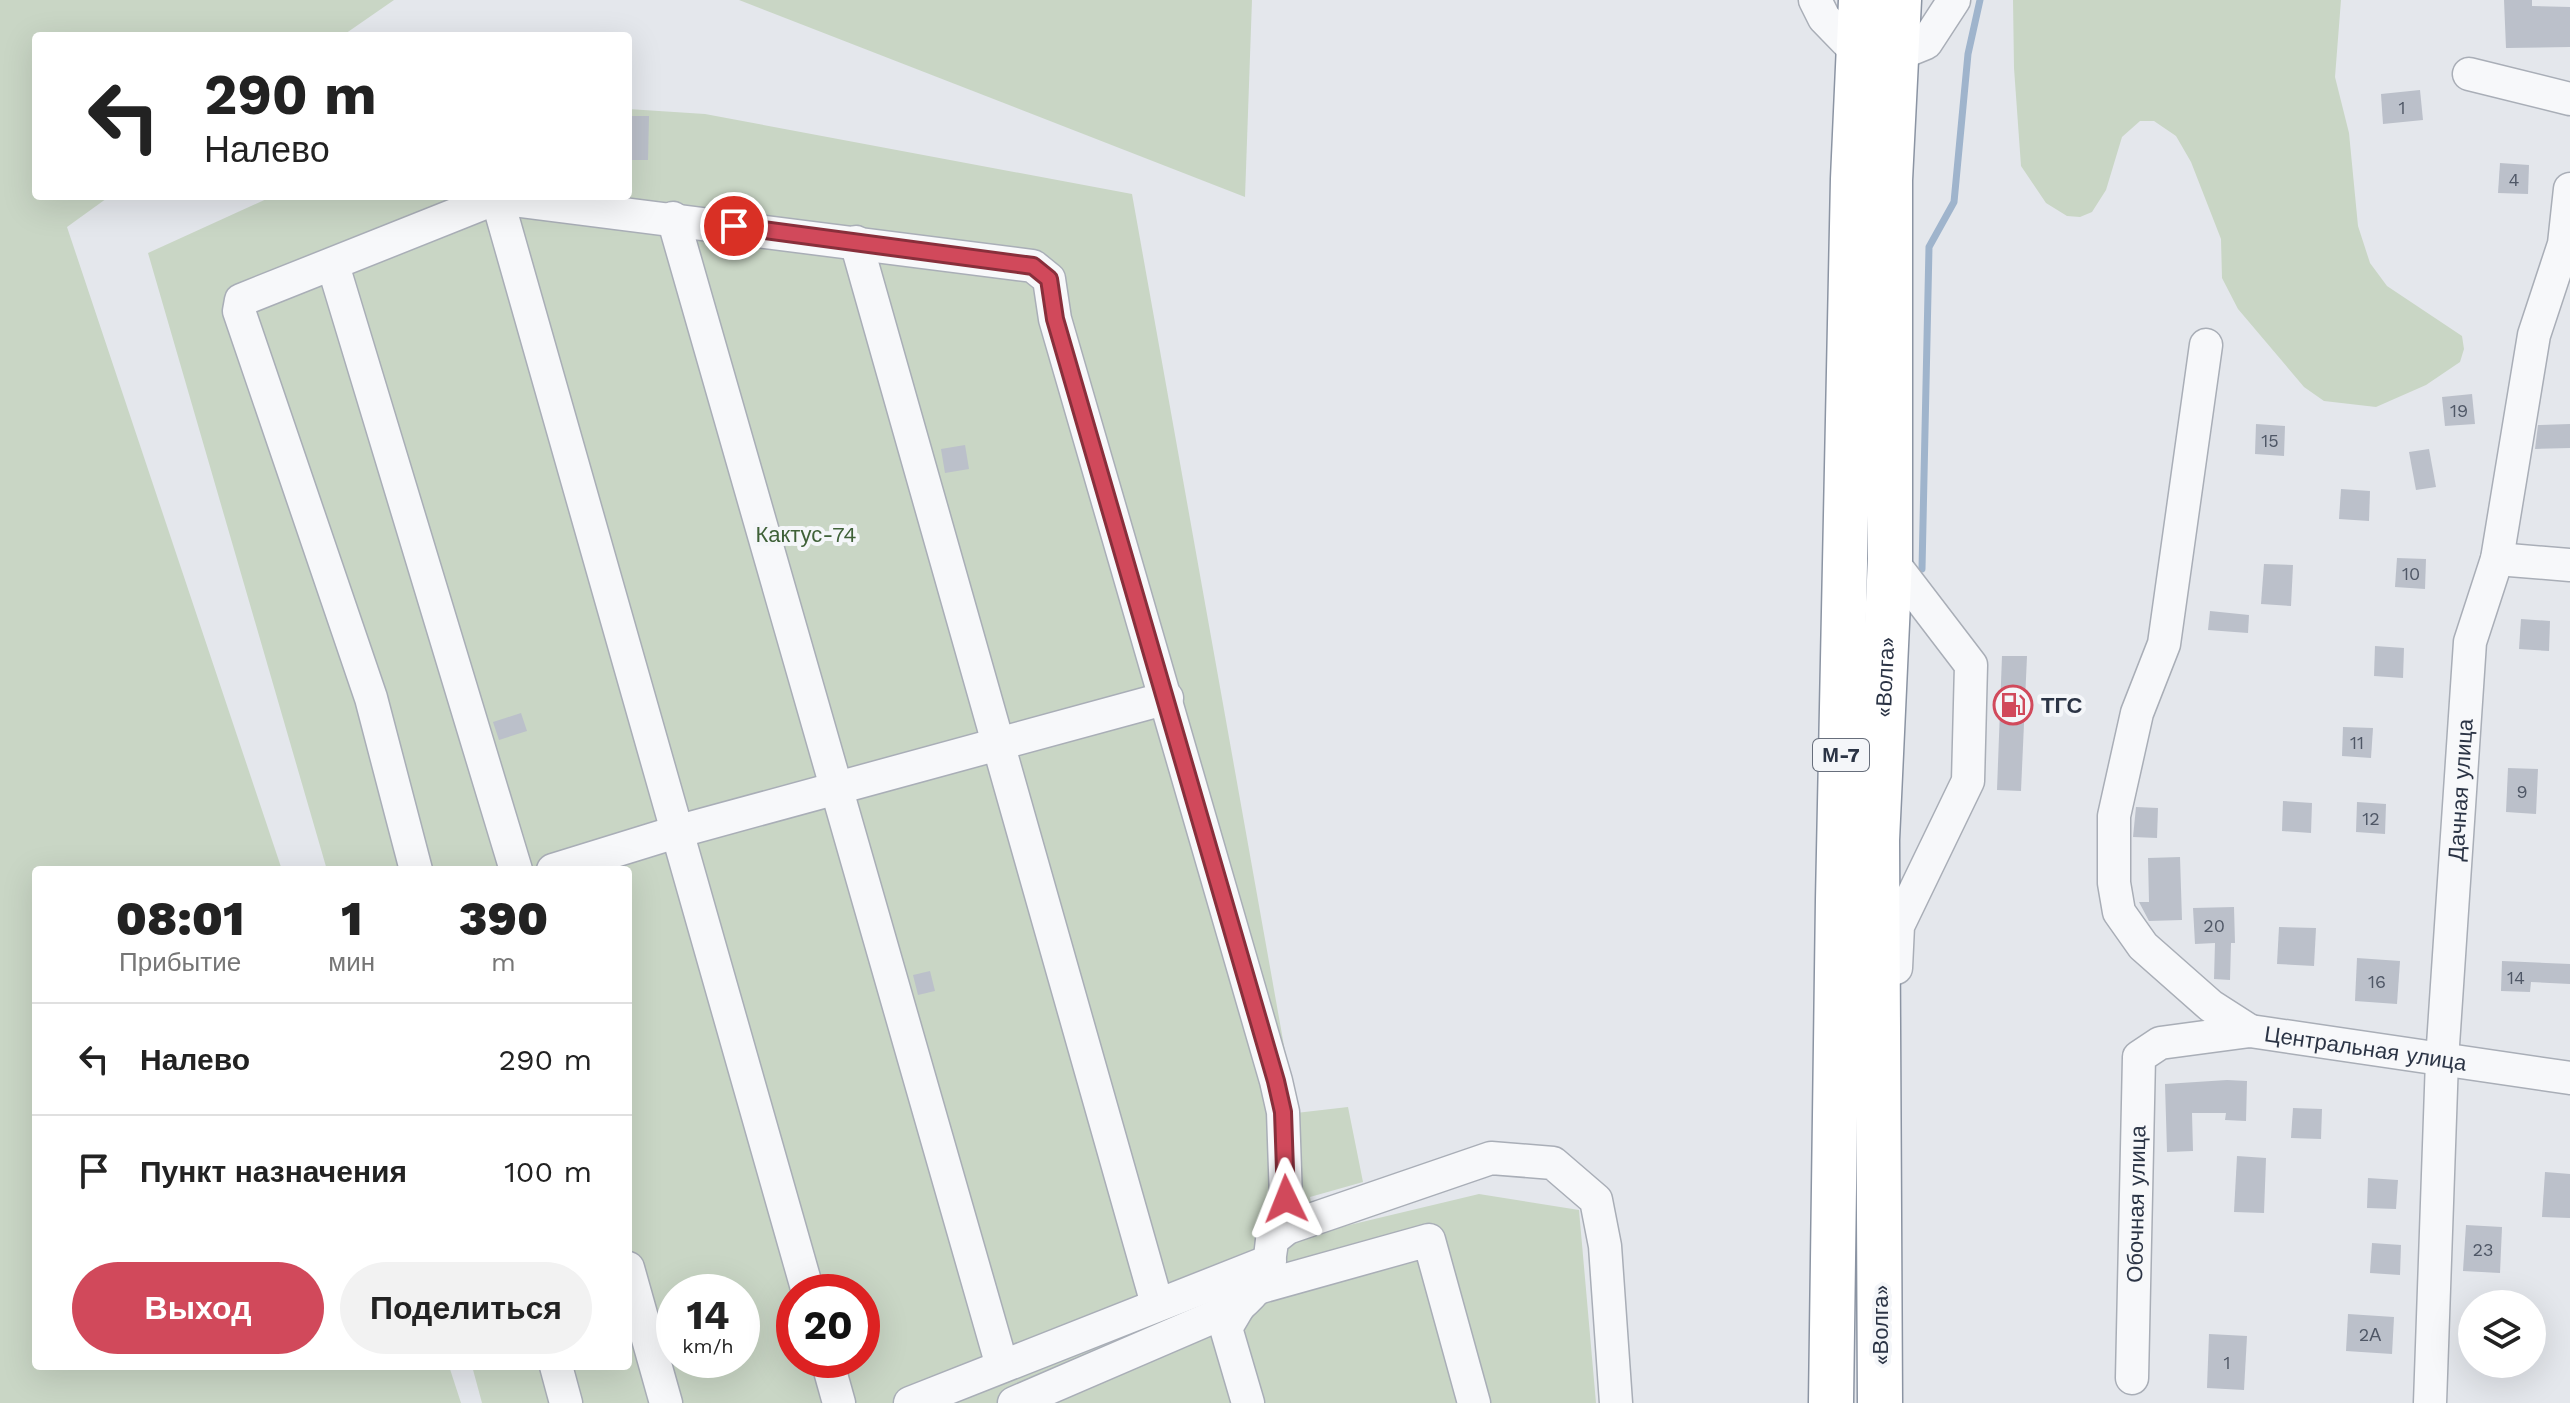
<!DOCTYPE html>
<html lang="ru">
<head>
<meta charset="utf-8">
<style>
  :root { --surface:#fff; --page:#f2f2f2; --text:#222; --muted:#767676; --line:#e0e0e0; --accent:#d1495b }
  body { margin:0; font-family:"Work Sans",sans-serif; background:var(--page); color:var(--text); height:100vh; display:flex; flex-direction:column; font-size:30px; white-space:nowrap }
  * { box-sizing:border-box; margin:0 }
  p { font-size:26px; color:var(--muted) }
  .icon { flex:none; width:44px; height:44px; fill:none; stroke:currentColor; stroke-width:2; stroke-linecap:round; stroke-linejoin:round }
  .map { position:relative; flex:1; overflow:hidden }
  .sheet { position:absolute; left:32px; top:866px; width:600px; height:504px; display:flex; flex-direction:column; background:var(--surface); border-radius:8px; box-shadow:0 8px 32px #0002 }
  .sheet>* { flex:none }
  .hud { position:absolute; left:32px; top:32px; width:600px; height:168px; border-radius:8px; box-shadow:0 8px 32px #0002; background:#fff; color:var(--text); overflow:hidden }
  .fabs { position:absolute; left:2458px; top:1290px; display:grid; gap:16px }
  .fabs a { display:grid; place-items:center; width:88px; height:88px; border-radius:50%; background:var(--surface); box-shadow:0 8px 32px #0002; font-size:40px }
  .speed { position:absolute; left:656px; top:1274px; display:flex; gap:16px; font-size:40px; font-weight:700; text-align:center }
  .speed>* { display:grid; place-content:center; width:104px; height:104px; border-radius:50%; background:var(--surface); box-shadow:0 8px 32px #0002; line-height:1 }
  .speed small { font-size:20px; font-weight:400 }
  .speed .limit { border:12px solid #d22; background:#fff; color:#111 }
  .pin { position:absolute; display:grid; place-items:center; width:68px; height:68px; color:#fff; margin:-34px; border:4px solid #fff; border-radius:50%; box-shadow:0 2px 8px #0007 }
  .me { position:absolute; width:88px; margin:-44px; rotate:358deg; stroke-linejoin:round; filter:drop-shadow(0 0 6px #0008) }
  .turn { display:flex; align-items:center; gap:28px; height:168px; padding:0 40px; font-size:36px }
  .turn .icon { width:104px; height:104px; stroke-width:2.5 }
  .turn b { display:block; font-size:56px; line-height:68px }
  .eta { display:flex; justify-content:space-evenly; align-items:center; height:136px; text-align:center }
  .eta b { font-size:48px; font-weight:800; line-height:56px }
  .primary-button { display:flex; gap:16px; margin-top:auto; padding:16px 40px }
  .primary-button a { flex:1; height:92px; border-radius:48px; background:var(--accent); color:#fff; font-size:32px; font-weight:800; line-height:92px; text-align:center }
  .primary-button a+a { background:var(--page); color:var(--text) }
  ul { padding:0; list-style:none }
  li { display:flex; align-items:center; gap:24px; height:112px; padding:0 40px; border-top:2px solid var(--line) }
  li div { flex:1 }
  li b { display:block; font-size:30px }
  li em { font-style:normal }
  .map>svg:first-child { display:block }
  .green { fill:#c9d6c5; fill-rule:evenodd }
  .lines { fill:none; stroke-linecap:round; stroke-linejoin:round }
  .stream { stroke:#9fb4cc; stroke-width:7 }
  .building { fill:#bbc0ca }
  .minor-casing { stroke:#a9aeb7; stroke-width:35 }
  .highway-casing { stroke:#8b94a3; stroke-width:47 }
  .minor { stroke:#f7f8fa; stroke-width:32 }
  .highway { stroke:#fff; stroke-width:44 }
  .route-casing { stroke:#882f3b; stroke-width:20 }
  .route { stroke:#d1495b; stroke-width:14 }
  .labels { text-anchor:middle; dominant-baseline:central; stroke-width:8; stroke-linejoin:round; paint-order:stroke }
  .number-label { font-size:18px; fill:#4f5766 }
  .shield { fill:#f4f6f9; stroke:#676e7b; stroke-width:2 }
  .shield-label { font-size:20px; font-weight:bold; fill:#2b3445 }
  .park-label { font-size:22px; fill:#3f6138; stroke:#f4f6f9 }
  .street-label { font-size:22px; fill:#2b3445; stroke:#f4f6f9 }
  .poi-label { font-size:22px; font-weight:bold; fill:#2b3445; stroke:#f4f6f9; text-anchor:start }
</style>
</head>
<body>
<div class="map">
<svg width="2570" height="1403" viewBox="0 0 2570 1403">
  <rect width="100%" height="100%" fill="#e4e7ec"/>
  <!-- green -->
  <g class="green">
    <polygon points="0,0 394,0 342,36 36,36 36,196 110,196 67,227 282,870 36,870 36,1366 449,1366 461,1403 0,1403"/>
    <polygon points="739,0 1252,0 1245,197"/>
    <polygon points="2013,0 2341,0 2335,77 2349,133 2358,226 2370,263 2387,286 2462,336 2464,349 2460,362 2426,385 2376,407 2324,401 2304,387 2238,309 2222,278 2221,239 2191,162 2176,136 2154,121 2140,121 2122,137 2106,190 2092,212 2080,217 2067,216 2046,203 2021,166 2014,68"/>
    <path d="M628,109L705,114L1132,194L1296,1113L1348,1107L1363,1182L1310,1197L1316,1233L1479,1194L1579,1210L1596,1403H482L472,1366H628V870H327L148,253L273,196H628ZM674,1292H742V1360H674ZM794,1292H862V1360H794Z"/>
  </g>
  <g class="lines">
    <!-- stream -->
    <polyline class="stream" points="1922,569 1929,247 1954,202 1968,54 1980,0"/>
  </g>
  <!-- building -->
  <g class="building">
    <polygon points="2504,0 2532,0 2532,6 2570,7 2570,47 2506,48"/>
    <polygon points="2420,90 2423,120 2383,124 2381,94"/>
    <polygon points="628,116 649,116 648,160 628,160"/>
    <polygon points="2500,163 2529,165 2528,194 2498,193"/>
    <polygon points="2472,394 2475,424 2445,426 2442,397"/>
    <polygon points="2256,424 2285,426 2284,456 2255,454"/>
    <polygon points="2570,424 2570,448 2535,449 2538,425"/>
    <polygon points="965,445 969,469 945,473 941,449"/>
    <polygon points="2429,449 2436,487 2416,490 2409,452"/>
    <polygon points="2341,489 2370,491 2369,521 2339,519"/>
    <polygon points="2397,558 2426,559 2425,589 2395,587"/>
    <polygon points="2264,564 2293,565 2291,606 2261,604"/>
    <polygon points="2210,611 2249,615 2248,633 2208,630"/>
    <polygon points="2521,619 2550,621 2549,651 2519,649"/>
    <polygon points="2375,646 2404,648 2403,678 2374,676"/>
    <polygon points="2002,656 2027,656 2021,791 1997,790"/>
    <polygon points="521,713 527,731 499,740 493,722"/>
    <polygon points="2343,727 2373,728 2371,758 2342,756"/>
    <polygon points="2508,768 2538,769 2536,814 2506,812"/>
    <polygon points="2283,801 2312,803 2311,833 2282,831"/>
    <polygon points="2357,802 2386,804 2385,834 2356,832"/>
    <polygon points="2136,807 2158,808 2157,838 2133,837"/>
    <polygon points="2180,857 2182,920 2149,921 2139,902 2149,902 2148,858"/>
    <polygon points="2234,907 2235,943 2231,943 2230,980 2214,979 2215,943 2195,944 2193,908"/>
    <polygon points="2279,927 2316,928 2314,966 2277,964"/>
    <polygon points="2357,958 2400,961 2397,1004 2355,1001"/>
    <polygon points="2502,961 2570,964 2570,984 2531,982 2530,992 2501,991"/>
    <polygon points="930,971 935,991 918,995 913,975"/>
    <polygon points="2227,1080 2247,1081 2246,1121 2225,1120 2226,1113 2192,1113 2193,1151 2167,1152 2165,1084"/>
    <polygon points="2293,1108 2322,1109 2321,1139 2291,1138"/>
    <polygon points="2237,1156 2266,1158 2264,1213 2234,1212"/>
    <polygon points="2545,1172 2570,1174 2570,1218 2542,1217"/>
    <polygon points="2368,1178 2398,1180 2396,1209 2367,1208"/>
    <polygon points="2466,1225 2502,1227 2500,1273 2463,1271"/>
    <polygon points="2372,1243 2401,1245 2400,1275 2370,1273"/>
    <polygon points="2348,1314 2394,1317 2392,1354 2346,1351"/>
    <polygon points="2209,1334 2247,1336 2244,1390 2207,1388"/>
  </g>
  <g class="lines">
    <defs>
      <g id="minor">
        <polyline points="1815,0 1824,18 1858,53"/>
        <polyline points="1894,56 1926,43 1954,0"/>
        <polyline points="2469,74 2570,99"/>
        <polyline points="497,198 808,1292"/>
        <polyline points="673,218 1002,1366"/>
        <polyline points="856,242 1157,1304"/>
        <polyline points="333,265 516,870"/>
        <polyline points="2206,345 2164,644 2137,713 2114,816 2114,883 2119,912 2143,946 2211,1006 2250,1031"/>
        <polyline points="1890,559 1971,665 1968,781 1898,926 1896,968"/>
        <polyline points="2497,559 2570,565"/>
        <polyline points="416,870 371,698 239,311 241,300 497,198 1033,266 1049,279 1055,319 1276,1081 1283,1112 1287,1228"/>
        <polyline points="553,870 676,832 1167,698"/>
        <polyline points="628,1268 666,1403"/>
        <polyline points="1261,1287 1429,1240 1474,1403"/>
        <polyline points="1239,1306 1226,1328 1248,1403"/>
        <polyline points="827,1360 839,1403"/>
        <polyline points="556,1366 566,1403"/>
        <path id="s1" d="M2132,1378L2139,1057L2160,1043L2250,1031L2570,1078"/>
        <polyline points="910,1403 1270,1261"/>
        <path d="M1014,1403L1239,1306C1264,1284 1269,1273 1272,1240L1287,1228L1491,1158L1553,1163L1596,1200L1605,1246L1616,1403"/>
        <path id="s2" d="M2430,1403L2442,1060L2470,642L2497,559L2534,335L2564,244L2570,189"/>
      </g>
      <g id="highway">
        <polyline points="1831,1403 1838,900 1853,179 1861,0"/>
        <path id="s3" d="M1880,1403L1877,840L1890,559V180L1899,0"/>
      </g>
    </defs>
    <!-- minor casing -->
    <use href="#minor" class="minor-casing"/>
    <!-- highway casing -->
    <use href="#highway" class="highway-casing"/>
    <!-- minor -->
    <use href="#minor" class="minor"/>
    <!-- highway -->
    <use href="#highway" class="highway"/>
  </g>
  <g class="lines">
    <defs>
      <polyline id="route" points="734,226 1033,266 1049,279 1055,319 1276,1081 1283,1112 1286,1199"/>
    </defs>
    <!-- route casing -->
    <use href="#route" class="route-casing"/>
    <!-- route -->
    <use href="#route" class="route"/>
  </g>
  <!-- icons -->
  <defs>
    <symbol id="fuel-ring" viewBox="-11 -11 22 22"><circle r="9.5" fill="#f4f6f9" stroke="#d1495b" stroke-width="1.5"/><path d="M-5.5-6h7V0h2V4h1.3V-2.5L3-4.5l.8-.8L6-3V5H2.5V1h-1V6h-7ZM-4.2-4.7v3.2H.2V-4.7Z" fill="#d1495b"/></symbol>
  </defs>
  <g fill-rule="evenodd">
    <use href="#fuel-ring" x="1991" y="683" width="44" height="44"/>
  </g>
  <g class="labels">
    <!-- number labels -->
    <g class="number-label">
      <text x="2402" y="107">1</text>
      <text x="2514" y="179">4</text>
      <text x="2459" y="410">19</text>
      <text x="2270" y="440">15</text>
      <text x="2411" y="573">10</text>
      <text x="2357" y="742">11</text>
      <text x="2522" y="791">9</text>
      <text x="2371" y="818">12</text>
      <text x="2214" y="925">20</text>
      <text x="2516" y="977">14</text>
      <text x="2377" y="981">16</text>
      <text x="2483" y="1249">23</text>
      <text x="2370" y="1334">2А</text>
      <text x="2227" y="1362">1</text>
    </g>
    <!-- shield labels -->
    <rect class="shield" x="1813" y="739" width="56" height="32" rx="6"/>
    <g class="shield-label">
      <text x="1841" y="755">М-7</text>
    </g>
    <!-- park labels -->
    <g class="park-label">
      <text x="806" y="534">Кактус-74</text>
    </g>
    <!-- street labels -->
    <g class="street-label">
      <text stroke="none"><textPath href="#s3" startOffset="726">«Волга»</textPath></text>
      <text stroke="none"><textPath href="#s2" startOffset="614">Дачная улица</textPath></text>
      <text stroke="none"><textPath href="#s1" startOffset="554">Центральная улица</textPath></text>
      <text stroke="none"><textPath href="#s1" startOffset="174">Обочная улица</textPath></text>
      <text transform="translate(1880 1325) rotate(-90)">«Волга»</text>
    </g>
    <!-- poi labels -->
    <g class="poi-label">
      <text x="2041" y="705">ТГС</text>
    </g>
  </g>
</svg>
<div class="fabs">
<a><svg class="icon" aria-label="layers" viewBox="0 0 24 24"><path d="M12 4l9 5-9 5-9-5zM3 14l9 5 9-5"/></svg></a>
</div>
<div class="speed"><div>14<small>km/h</small></div><div class="limit">20</div></div>
<div class="pin" style="left:734px;top:226px;background:#d93025"><svg class="icon" aria-label="arrive" viewBox="0 0 24 24"><path d="M6 21V4h12l-3 4 3 4H6"/></svg></div>
<svg class="me" style="left:1286px;top:1199px" viewBox="-20 -20 40 40"><path d="M0-17L14 15 0 8-14 15z" fill="#d1495b" stroke="#fff" stroke-width="4"/></svg>
<div class="hud">
<div class="turn"><svg class="icon" aria-label="left" viewBox="0 0 24 24"><path d="M17 20v-9H6M10 6l-5 5 5 5"/></svg><div><b>290 m</b>Налево</div></div>
</div>
<section class="sheet">
<div class="eta">
<div><b>08:01</b><p>Прибытие</p></div>
<div><b>1</b><p>мин</p></div>
<div><b>390</b><p>m</p></div>
</div>
<ul>
<li><svg class="icon" aria-label="left" viewBox="0 0 24 24"><path d="M17 20v-9H6M10 6l-5 5 5 5"/></svg><div><b>Налево</b></div><em>290 m</em></li>
<li><svg class="icon" aria-label="arrive" viewBox="0 0 24 24"><path d="M6 21V4h12l-3 4 3 4H6"/></svg><div><b>Пункт назначения</b></div><em>100 m</em></li>
</ul>
<div class="primary-button"><a>Выход</a><a>Поделиться</a></div>
</section>
</div>
</body>
</html>
